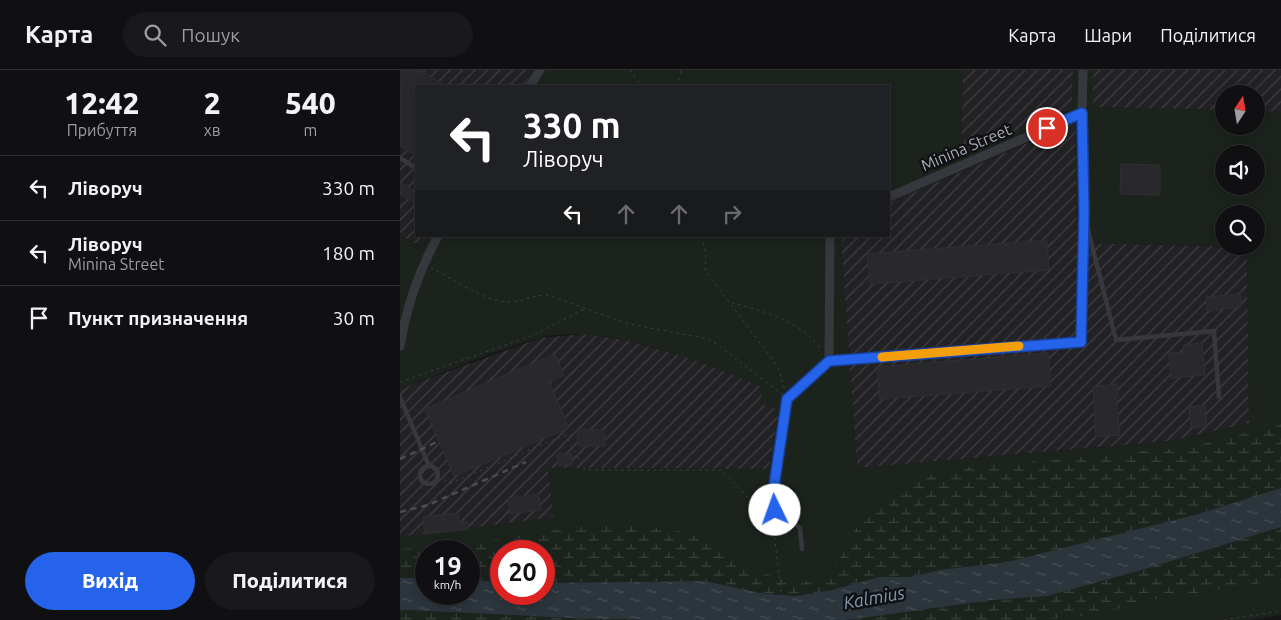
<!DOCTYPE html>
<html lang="uk">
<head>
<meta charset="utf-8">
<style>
  :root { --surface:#101012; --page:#19191b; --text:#f1f3f6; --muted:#9c9d9f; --line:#303032; --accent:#2563eb }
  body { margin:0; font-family:Ubuntu,sans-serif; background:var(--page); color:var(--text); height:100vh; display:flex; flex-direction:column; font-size:19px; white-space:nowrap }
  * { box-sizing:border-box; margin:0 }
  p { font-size:16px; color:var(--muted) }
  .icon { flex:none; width:28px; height:28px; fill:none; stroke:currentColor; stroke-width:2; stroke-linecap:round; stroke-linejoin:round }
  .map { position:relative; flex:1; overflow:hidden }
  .panel { display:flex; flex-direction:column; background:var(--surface); width:400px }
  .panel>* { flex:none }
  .top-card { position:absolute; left:15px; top:15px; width:475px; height:152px; border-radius:0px; box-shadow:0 2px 12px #0003,0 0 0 1px var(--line); background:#202124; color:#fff; overflow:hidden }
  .needle { width:32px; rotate:12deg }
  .tools { position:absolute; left:815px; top:15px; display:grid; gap:10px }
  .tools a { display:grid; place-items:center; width:50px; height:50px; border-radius:50%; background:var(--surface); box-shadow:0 2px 12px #0003,0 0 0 1px var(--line); font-size:25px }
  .speed { position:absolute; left:15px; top:470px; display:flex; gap:10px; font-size:25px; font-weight:700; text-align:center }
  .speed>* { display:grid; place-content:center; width:65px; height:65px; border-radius:50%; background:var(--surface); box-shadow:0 2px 12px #0003,0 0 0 1px var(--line); line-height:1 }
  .speed small { font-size:12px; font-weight:400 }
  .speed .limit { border:8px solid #d22; background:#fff; color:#111 }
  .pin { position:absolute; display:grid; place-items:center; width:42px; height:42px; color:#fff; margin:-21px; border:2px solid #fff; border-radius:50%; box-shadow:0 1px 5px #0007 }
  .me { position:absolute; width:55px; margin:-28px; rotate:357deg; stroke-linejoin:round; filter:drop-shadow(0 0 4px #0008) }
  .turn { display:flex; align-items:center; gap:18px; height:105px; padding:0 25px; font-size:22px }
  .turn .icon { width:65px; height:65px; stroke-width:2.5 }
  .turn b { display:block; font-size:35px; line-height:42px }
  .lanes { display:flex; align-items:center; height:48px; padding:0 25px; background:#0003; justify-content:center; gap:25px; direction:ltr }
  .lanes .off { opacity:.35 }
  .eta { display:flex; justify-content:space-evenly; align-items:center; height:85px; text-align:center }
  .eta b { font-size:30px; font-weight:800; line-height:35px }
  .cta { display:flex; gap:10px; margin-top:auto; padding:10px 25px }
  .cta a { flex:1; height:58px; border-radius:30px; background:var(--accent); color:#fff; font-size:20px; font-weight:800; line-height:58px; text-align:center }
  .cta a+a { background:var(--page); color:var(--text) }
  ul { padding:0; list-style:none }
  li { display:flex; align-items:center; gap:15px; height:65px; padding:0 25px; border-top:1px solid var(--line) }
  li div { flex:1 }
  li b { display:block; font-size:19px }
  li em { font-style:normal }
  header { display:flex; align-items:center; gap:30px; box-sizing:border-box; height:70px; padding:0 25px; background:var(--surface); border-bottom:1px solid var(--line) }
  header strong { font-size:24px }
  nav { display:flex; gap:28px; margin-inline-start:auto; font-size:18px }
  .search { width:350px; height:45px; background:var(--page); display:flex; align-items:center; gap:12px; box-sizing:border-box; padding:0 18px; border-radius:28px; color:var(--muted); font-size:19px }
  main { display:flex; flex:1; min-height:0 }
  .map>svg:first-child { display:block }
  .industrial { fill:url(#industrial-furrows) }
  .green { fill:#1c231d; fill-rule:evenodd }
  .wetland { fill:url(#wetland-marsh) }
  .water { fill:url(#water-ripples) }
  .building { fill:#29292c; stroke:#303034 }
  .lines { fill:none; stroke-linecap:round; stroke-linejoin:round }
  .path { stroke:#3d3f44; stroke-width:1; stroke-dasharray:2.5 4; stroke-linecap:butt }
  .lane { stroke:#37383d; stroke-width:4.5 }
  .street { stroke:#37383d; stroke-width:9 }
  .rail { stroke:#4a4c52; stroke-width:2.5; stroke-dasharray:6 5; stroke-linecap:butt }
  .route-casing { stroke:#184099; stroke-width:12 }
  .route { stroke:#2563eb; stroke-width:9 }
  .slow { stroke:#f59e0b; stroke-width:9 }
  .labels { text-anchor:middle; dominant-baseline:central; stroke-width:5; stroke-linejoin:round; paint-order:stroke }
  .street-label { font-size:16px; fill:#a8adb8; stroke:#111113 }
  .water-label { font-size:18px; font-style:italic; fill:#7f9bb3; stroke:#111113 }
</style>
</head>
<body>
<header>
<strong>Карта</strong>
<div class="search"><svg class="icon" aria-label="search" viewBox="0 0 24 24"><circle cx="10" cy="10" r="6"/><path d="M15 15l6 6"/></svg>Пошук</div>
<nav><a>Карта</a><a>Шари</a><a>Поділитися</a></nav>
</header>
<main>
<section class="panel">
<div class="eta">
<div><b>12:42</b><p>Прибуття</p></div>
<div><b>2</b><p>хв</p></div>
<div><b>540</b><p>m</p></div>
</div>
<ul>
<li><svg class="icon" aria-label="left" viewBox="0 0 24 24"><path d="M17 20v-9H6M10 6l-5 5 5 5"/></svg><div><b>Ліворуч</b></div><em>330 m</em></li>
<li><svg class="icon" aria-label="left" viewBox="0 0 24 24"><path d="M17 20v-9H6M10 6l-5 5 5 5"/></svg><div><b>Ліворуч</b><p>Minina Street</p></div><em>180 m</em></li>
<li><svg class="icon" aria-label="arrive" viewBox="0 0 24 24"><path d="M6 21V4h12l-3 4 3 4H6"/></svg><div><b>Пункт призначення</b></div><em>30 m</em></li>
</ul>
<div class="cta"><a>Вихід</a><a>Поділитися</a></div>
</section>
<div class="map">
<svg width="881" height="550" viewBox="0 0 881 550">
  <defs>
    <pattern id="industrial-furrows" width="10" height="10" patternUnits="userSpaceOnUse" patternTransform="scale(1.25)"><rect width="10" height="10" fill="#222225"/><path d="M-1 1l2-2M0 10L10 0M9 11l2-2" fill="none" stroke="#3f3f43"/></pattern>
    <pattern id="wetland-marsh" width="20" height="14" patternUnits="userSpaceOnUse" patternTransform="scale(1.25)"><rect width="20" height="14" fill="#1c231d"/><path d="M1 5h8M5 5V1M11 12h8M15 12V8" fill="none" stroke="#3a403c"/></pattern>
    <pattern id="water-ripples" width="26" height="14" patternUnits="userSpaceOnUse" patternTransform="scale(1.25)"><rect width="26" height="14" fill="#2c353c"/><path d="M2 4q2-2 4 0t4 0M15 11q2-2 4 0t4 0" fill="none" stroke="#485056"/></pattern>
  </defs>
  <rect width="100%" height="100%" fill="#161618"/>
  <!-- industrial -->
  <g class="industrial">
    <polygon points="0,0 134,0 124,16 16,16 16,166 29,166 22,177 3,167 0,162"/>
    <polygon points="563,0 673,0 672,39 564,86 561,78"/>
    <polygon points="693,0 881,0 881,42 856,41 856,24 824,24 824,40 693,37"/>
    <polygon points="676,52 677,173 847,177 849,353 772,371 457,398 441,172 445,166 489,166 489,133"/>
    <polygon points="185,264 225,270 301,291 362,317 379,340 369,399 148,398 154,448 0,467 0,319 140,268"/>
  </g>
  <!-- green -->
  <g class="green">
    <path d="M134,0H563L561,77L564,86L672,39L673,0H693V37L824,40V56H856V41L881,42V418L458,514L257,511L144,513V481H101V512L69,510V481H26V508H0V467L154,447L148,398L369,399L379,340L361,334L362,317C302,292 204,251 139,268C92,281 46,302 0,319V162L3,167L22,177L29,166H445L441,172L457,398L772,371L849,353L847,177L835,176H856V144H824V176L677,173L675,52L489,133V16H124ZM824,84H856V116H824Z"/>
    <polygon points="881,457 881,545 850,550 446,550 752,497"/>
  </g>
  <!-- wetland -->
  <g class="wetland">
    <path d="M881,354V418L798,444L607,492L540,500L510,507H479L432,520L396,526L360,523L305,511L144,513V481H101V512L69,510V481H26V508H0V479C30,477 61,475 91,471C109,469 128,463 146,461C195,454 249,451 297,466C347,482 374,532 431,503C443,486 449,466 462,450C486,417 523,406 561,398L790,377Z"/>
    <polygon points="881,457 881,510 744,531 702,544 639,550 446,550 592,530 647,526 752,497"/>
    <path d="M0,540C64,542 128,546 192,549C209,550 225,548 242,550H0Z"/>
  </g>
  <!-- water -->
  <path class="water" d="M881,418V457L752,497L647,526L592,530L446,550H242C225,548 209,550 192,549C128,546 64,542 0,540V508H26V524H69V510L101,512V524H144V513L305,511L360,523L396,526L432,520L479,507H510L540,500L607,492L798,444Z"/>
  <!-- building -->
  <g class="building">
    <polygon points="0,0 19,0 47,16 16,16 16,86 0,76"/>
    <polygon points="721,94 760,95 760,125 720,124"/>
    <polygon points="0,112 16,122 16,134 0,124"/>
    <polygon points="647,170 649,200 470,214 467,184"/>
    <polygon points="840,224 841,237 807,241 806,227"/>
    <polygon points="802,273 805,305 771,308 769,283 784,282 783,275"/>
    <polygon points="648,283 651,316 480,329 477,297"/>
    <polygon points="155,284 164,305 149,312 169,358 54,406 25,339"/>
    <polygon points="717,314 718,327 716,327 720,365 696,367 693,317"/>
    <polygon points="805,335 807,356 791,358 789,337"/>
    <polygon points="177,360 204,360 205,376 178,376"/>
    <rect x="158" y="384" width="14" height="11"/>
    <polygon points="139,424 141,440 110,444 108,428"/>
    <polygon points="58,443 59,452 67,451 68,459 25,464 23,447"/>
  </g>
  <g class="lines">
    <!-- path -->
    <g class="path">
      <polyline points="230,0 241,16"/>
      <polyline points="277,16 281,0"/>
      <polyline points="302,166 306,184 305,200 378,297 385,321"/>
      <path d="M31,198C51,208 89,234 110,232C124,231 134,225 148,225L229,254L308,269L318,275L383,325"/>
      <path d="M332,233C363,240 401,252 420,278"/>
      <polyline points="0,312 134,265 184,239"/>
      <polyline points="38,407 51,413 165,365 185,400 322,400 353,433 374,461"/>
      <polyline points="374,448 374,461 384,550"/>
      <polyline points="824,550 881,541"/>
    </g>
    <!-- lane -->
    <g class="lane">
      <polyline points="0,88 16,98"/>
      <polyline points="685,148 716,270 814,261 819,327"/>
      <polyline points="0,327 29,396"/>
      <circle cx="29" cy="405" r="9"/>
      <polyline points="402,479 400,458 375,440 373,416 387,329 429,291 681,272 684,142 682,43"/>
    </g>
    <!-- street -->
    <g class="street">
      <polyline points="130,16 140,0"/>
      <polyline points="489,127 682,43 683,0"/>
      <path d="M0,276C6,237 19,201 38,166"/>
      <polyline points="429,291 430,166"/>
    </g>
    <!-- rail -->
    <g class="rail">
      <polyline points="0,389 39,371"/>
      <polyline points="0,442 28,435 126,392"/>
    </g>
  </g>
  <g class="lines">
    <defs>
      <polyline id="route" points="375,440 374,416 387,329 429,291 681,272 684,142 682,43 647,58"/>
    </defs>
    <!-- route casing -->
    <use href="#route" class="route-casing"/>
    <!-- route -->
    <use href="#route" class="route"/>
    <!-- slow -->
    <polyline class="slow" points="482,287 619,276"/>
  </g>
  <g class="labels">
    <!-- street labels -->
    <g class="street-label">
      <text transform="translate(566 77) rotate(-23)">Minina Street</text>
    </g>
    <!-- water labels -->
    <g class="water-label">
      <text transform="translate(474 527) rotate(-10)">Kalmius</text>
    </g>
  </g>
</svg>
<div class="tools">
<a><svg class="needle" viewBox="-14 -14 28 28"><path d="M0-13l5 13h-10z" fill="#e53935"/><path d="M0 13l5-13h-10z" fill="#9c9d9f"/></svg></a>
<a><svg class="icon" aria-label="sound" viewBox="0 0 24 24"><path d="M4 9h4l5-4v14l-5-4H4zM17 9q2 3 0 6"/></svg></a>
<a><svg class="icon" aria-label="search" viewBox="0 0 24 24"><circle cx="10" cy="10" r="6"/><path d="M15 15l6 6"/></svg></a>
</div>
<div class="speed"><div>19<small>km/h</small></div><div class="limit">20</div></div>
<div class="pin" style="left:647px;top:58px;background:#d93025"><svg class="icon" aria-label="arrive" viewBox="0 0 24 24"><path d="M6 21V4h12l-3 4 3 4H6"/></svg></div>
<svg class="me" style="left:375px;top:440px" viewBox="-20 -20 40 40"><circle r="19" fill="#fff"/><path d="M0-13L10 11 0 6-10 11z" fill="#2563eb"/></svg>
<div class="top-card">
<div class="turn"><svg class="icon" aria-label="left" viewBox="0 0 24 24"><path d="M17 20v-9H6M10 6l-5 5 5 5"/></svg><div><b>330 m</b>Ліворуч</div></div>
<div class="lanes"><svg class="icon" aria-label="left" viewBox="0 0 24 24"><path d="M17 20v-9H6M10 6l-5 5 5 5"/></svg><svg class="icon off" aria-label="ahead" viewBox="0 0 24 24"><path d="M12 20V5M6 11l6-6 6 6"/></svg><svg class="icon off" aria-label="ahead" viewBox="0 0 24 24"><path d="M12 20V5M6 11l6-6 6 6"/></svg><svg class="icon off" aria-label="right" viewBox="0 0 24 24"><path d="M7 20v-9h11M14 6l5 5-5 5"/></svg></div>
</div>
</div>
</main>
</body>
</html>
